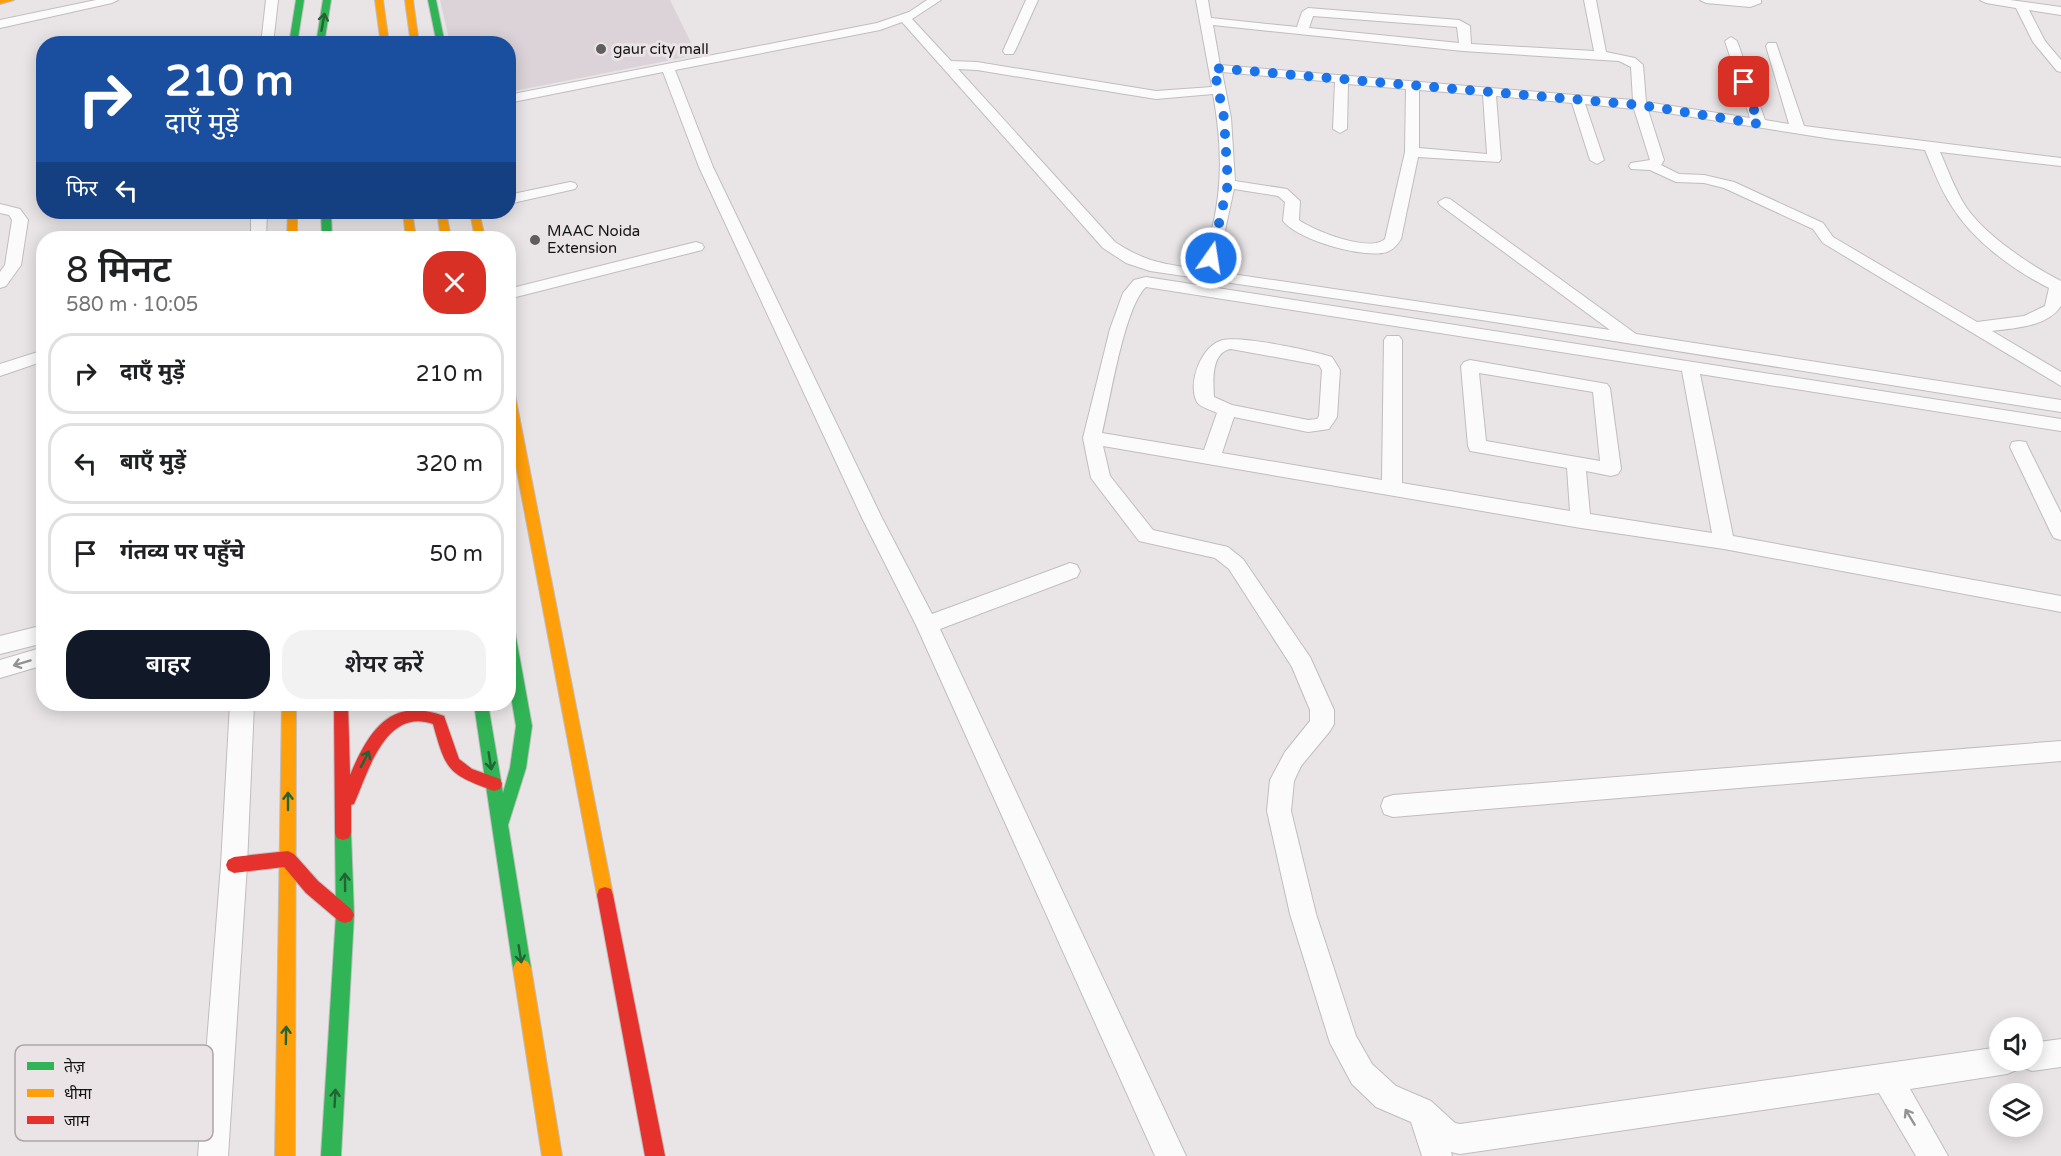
<!DOCTYPE html>
<html lang="hi">
<head>
<meta charset="utf-8">
<style>
  :root { --surface:#fff; --page:#f2f2f2; --text:#202124; --muted:#757577; --line:#e0e0e0; --accent:#111827 }
  body { margin:0; font-family:"Varela Round","Noto Sans Devanagari",sans-serif; background:var(--page); color:var(--text); height:100vh; display:flex; flex-direction:column; font-size:22px; white-space:nowrap }
  * { box-sizing:border-box; margin:0 }
  p { font-size:20px; color:var(--muted) }
  .icon { flex:none; width:33px; height:33px; fill:none; stroke:currentColor; stroke-width:2; stroke-linecap:round; stroke-linejoin:round }
  .map { position:relative; flex:1; overflow:hidden }
  .sheet { position:absolute; left:36px; top:231px; width:480px; height:480px; display:flex; flex-direction:column; background:var(--surface); border-radius:24px; box-shadow:0 3px 15px #0003 }
  .sheet>* { flex:none }
  .hud { position:absolute; left:36px; top:36px; width:480px; height:183px; border-radius:24px; box-shadow:0 3px 15px #0003; background:#1a4fa0; color:#fff; overflow:hidden }
  .controls { position:absolute; left:1989px; top:1017px; display:grid; gap:12px }
  .controls a { display:grid; place-items:center; width:54px; height:54px; border-radius:50%; background:var(--surface); box-shadow:0 3px 15px #0003; font-size:30px }
  .pin { position:absolute; display:grid; place-items:center; width:51px; height:51px; color:#fff; margin:-26px; border-radius:12px; box-shadow:0 3px 9px #0006 }
  .me { position:absolute; width:66px; margin:-33px; rotate:13deg; stroke-linejoin:round; filter:drop-shadow(0 0 4px #0008) }
  .turn { display:flex; align-items:center; gap:21px; height:126px; padding:0 30px; font-size:27px }
  .turn .icon { width:78px; height:78px; stroke-width:2.5 }
  .turn b { display:block; font-size:42px; line-height:51px }
  .then { display:flex; align-items:center; height:57px; padding:0 30px; background:#0003; gap:12px; font-size:22px }
  .round { display:grid; place-items:center; flex:none; width:63px; height:63px; border-radius:24px; background:var(--page) }
  .overview { display:flex; align-items:center; justify-content:space-between; height:102px; padding:0 30px }
  h1 { font-size:36px; font-weight:600; line-height:45px }
  .button { display:flex; gap:12px; margin-top:auto; padding:12px 30px }
  .button a { flex:1; height:69px; border-radius:24px; background:var(--accent); color:#fff; font-size:24px; font-weight:600; line-height:69px; text-align:center }
  .button a+a { background:var(--page); color:var(--text) }
  ul { padding:0; list-style:none }
  li { display:flex; align-items:center; gap:18px; height:81px; margin:0 12px 9px; padding:0 18px; border:3px solid var(--line); border-radius:24px }
  li div { flex:1 }
  li b { display:block; font-size:22px }
  li em { font-style:normal }
  .map>svg:first-child { display:block }
  .built { fill:#dbd3d7 }
  .lines { fill:none; stroke-linecap:round; stroke-linejoin:round }
  .street-casing { stroke:#c0bdbf; stroke-width:2 }
  .fast-casing { stroke:#c0bdbf; stroke-width:2 }
  .slow-casing { stroke:#c0bdbf; stroke-width:2 }
  .jam-casing { stroke:#c0bdbf; stroke-width:2 }
  .street { fill:#fcfbfb; fill-rule:evenodd }
  .fast { fill:#30b455; fill-rule:evenodd }
  .slow { fill:#ff9f0a; fill-rule:evenodd }
  .jam { fill:#e5322d; fill-rule:evenodd }
  .oneway { stroke:#226434 }
  .oneway2 { stroke:#949393 }
  .route { stroke:#1a73e8; stroke-width:10; stroke-dasharray:0 18 }
  .poi-dot { fill:#5f5d5e; stroke:#eae4e6; stroke-width:2 }
  .labels { text-anchor:middle; dominant-baseline:central; stroke-width:6; stroke-linejoin:round; paint-order:stroke }
  .far-poi-label { font-size:15px; fill:#151414; stroke:#eae4e6; text-anchor:start }
  .key { fill:#eae4e6; stroke:#aaa6a7; stroke-width:1.5 }
  .key-label { font-size:16px; fill:#151414 }
</style>
</head>
<body>
<div class="map">
<svg width="2061" height="1156" viewBox="0 0 2061 1156">
  <rect width="100%" height="100%" fill="#e9e5e7"/>
  <!-- built -->
  <polygon class="built" points="440,0 670,0 697,55 509,92 508,44 450,43"/>
  <g class="lines">
    <defs>
      <g id="street">
        <polygon points="96,0 118,0 112,3 0,28 0,20"/>
        <polygon points="266,0 278,0 273,44 261,44"/>
        <path d="M927,0H941L912,19L951,61L977,62L1156,91L1212,87L1196,0H1208L1211,18L1297,27L1302,12L1308,8L1459,20L1470,26L1471,44L1594,51L1584,0H1596L1606,52L1635,58L1643,65L1646,102L1750,118L1725,41L1731,37L1737,41L1765,120L1789,124L1766,46L1768,43H1776L1804,126L2061,158V166L1940,152C1948,170 1955,190 1966,207C1985,235 2031,266 2061,281V306C2047,327 2015,328 1992,331L2061,372V386L1823,243L1813,229L1724,188L1704,183L1676,182L1650,170L1631,169L1629,166L1631,163L1650,160L1634,109L1585,104L1604,160L1597,164L1590,160L1572,103L1496,96L1501,159L1499,162L1418,157L1401,239C1397,245 1394,249 1387,252C1364,259 1298,240 1283,221L1285,202L1278,196L1234,189L1219,258L1212,271L1610,330L1440,205L1438,202L1445,198L1450,199L1636,334L2061,400V412L1488,321L1150,271L1126,263L1103,248L902,22L880,30L675,70L713,167L882,518L932,614L1070,563L1077,565L1080,571L1077,577L940,629L1186,1156H1155L916,625L862,518L699,167L663,72L508,103V95L877,23L909,12ZM1313,16L1457,27L1459,43L1309,28ZM1213,25L1463,51L1619,61L1631,67L1633,100L1220,65ZM958,69L977,70L1156,99L1213,94C1224,154 1223,207 1201,264L1196,269C1160,263 1146,262 1115,242ZM1222,72L1335,82L1333,129L1340,133L1347,129L1348,84L1406,89L1405,152L1385,239C1370,253 1314,231 1299,220L1300,201L1287,189L1235,181L1231,118ZM1419,90L1483,95L1487,154L1419,148ZM1648,110L1832,139L1925,150C1933,169 1940,188 1951,205C1972,240 2013,270 2049,288L2045,306L2024,316L1977,322L1833,237L1823,223L1734,182L1704,175L1679,174L1661,165L1664,160Z"/>
        <polygon points="1026,0 1038,0 1015,51 1013,54 1005,54 1003,51"/>
        <polygon points="1700,0 1761,0 1761,3 1750,7 1706,3"/>
        <polygon points="1980,0 2010,0 2061,7 2061,15 2029,10 2045,41 2061,60 2061,72 2057,71 2033,42 2016,8 1986,3"/>
        <polygon points="570,182 575,183 577,186 575,189 508,204 508,195"/>
        <polygon points="0,204 20,209 28,220 21,265 6,286 0,288 0,272 5,265 12,220 9,215 0,213"/>
        <polygon points="251,212 267,212 266,238 251,238"/>
        <polygon points="696,242 702,244 704,247 702,250 508,299 508,289"/>
        <path d="M1146,277L2061,419V431L1700,374L1733,536L2061,596V612L1724,549L1581,528L1103,446L1110,476L1153,530L1228,547L1243,559L1310,657L1334,710V724L1330,731L1301,766L1294,781L1291,811L1316,914L1356,1036L1372,1064L1396,1086L1431,1101L1455,1123L1460,1124L2000,1047V1060H2032V1043L2061,1039V1067L2032,1071L2022,1067L2020,1063L2017,1070L2007,1074L1910,1089L1948,1156H1916L1879,1093L1460,1154L1451,1152L1452,1156H1422L1411,1122L1376,1107L1352,1084L1330,1043L1290,914L1267,811L1270,780L1285,752L1310,721V710L1292,667L1229,569L1215,558L1139,541L1091,478L1083,438L1110,329L1123,293L1134,280ZM1146,287L1682,371L1712,533L1590,514L1586,471L1611,476L1618,474L1621,469L1610,388L1607,384L1470,360L1464,362L1461,366L1468,446L1470,451L1567,468L1570,511L1402,483V340L1399,336H1387L1384,340L1382,480L1222,453L1234,417L1308,432L1329,429L1337,417L1340,370L1332,357C1310,350 1243,336 1223,340C1201,345 1187,384 1197,402C1200,407 1211,410 1217,413L1204,450L1102,433C1110,401 1124,307 1146,287ZM1231,349L1319,365L1322,370L1319,416L1317,419L1308,420L1232,405L1214,397C1213,381 1211,352 1231,349ZM1479,373L1593,392L1600,461L1486,441Z"/>
        <polygon points="44,350 44,361 0,376 0,364"/>
        <polygon points="2019,441 2026,442 2028,447 2061,513 2061,540 2054,538 2051,533 2010,447 2012,442"/>
        <polygon points="44,625 44,643 0,654 0,636"/>
        <polygon points="44,647 44,665 0,678 0,660"/>
        <polygon points="230,704 254,704 247,865 228,1156 198,1156 221,865"/>
        <polygon points="2061,741 2061,761 1393,817 1384,814 1381,806 1384,798 1393,795"/>
      </g>
      <g id="fast">
        <polygon points="296,0 304,0 297,44 289,44"/>
        <polygon points="323,0 331,0 324,44 316,44"/>
        <polygon points="428,0 436,0 445,44 437,44"/>
        <polygon points="321,212 331,212 332,238 322,238"/>
        <polygon points="508,627 513,628 515,632 532,726 526,768 508,825 531,968 528,974 522,977 516,974 513,968 474,704 488,704 503,793 510,768 516,726 508,678"/>
        <polygon points="343,826 349,828 351,833 354,915 341,1156 321,1156 336,915 335,833 337,828"/>
      </g>
      <g id="slow">
        <polygon points="0,0 14,0 0,4"/>
        <polygon points="375,0 383,0 389,44 381,44"/>
        <polygon points="405,0 413,0 419,44 411,44"/>
        <polygon points="288,212 297,212 297,238 287,238"/>
        <polygon points="403,212 412,212 416,238 406,238"/>
        <polygon points="437,212 446,212 451,238 441,238"/>
        <polygon points="470,212 479,212 485,238 475,238"/>
        <polygon points="508,386 514,390 613,895 611,901 605,903 599,901 597,895 508,424"/>
        <polygon points="282,704 296,704 295,1156 275,1156"/>
        <polygon points="522,959 528,962 531,968 562,1156 542,1156 513,968 516,962"/>
      </g>
      <g id="jam">
        <path d="M334,704H348L350,775C369,730 391,696 444,716L459,759L472,769L500,779L502,784L500,789L494,791C448,774 446,771 433,724C385,707 368,773 354,804L351,805V833L349,838L343,840L337,838L335,833Z"/>
        <polygon points="288,851 294,854 318,881 351,909 354,915 351,921 345,923 339,921 306,893 284,867 234,873 228,870 226,865 228,860 234,857"/>
        <polygon points="605,887 611,889 613,895 665,1156 645,1156 597,895 599,889"/>
      </g>
    </defs>
    <!-- street casing -->
    <use href="#street" class="street-casing"/>
    <!-- fast casing -->
    <use href="#fast" class="fast-casing"/>
    <!-- slow casing -->
    <use href="#slow" class="slow-casing"/>
    <!-- jam casing -->
    <use href="#jam" class="jam-casing"/>
    <!-- street -->
    <use href="#street" class="street"/>
    <!-- fast -->
    <use href="#fast" class="fast"/>
    <!-- slow -->
    <use href="#slow" class="slow"/>
    <!-- jam -->
    <use href="#jam" class="jam"/>
  </g>
  <!-- one-way arrows -->
  <defs><path id="oneway-shaft" d="M-6 0H5M1.5-3L5.5 0L1.5 3" fill="none" stroke-width="1.6" stroke-linecap="round" stroke-linejoin="round" transform="scale(1.5)"/></defs>
  <g class="oneway">
    <use href="#oneway-shaft" transform="translate(323 22) rotate(-80)"/>
    <use href="#oneway-shaft" transform="translate(365 759) rotate(-63)"/>
    <use href="#oneway-shaft" transform="translate(490 761) rotate(81)"/>
    <use href="#oneway-shaft" transform="translate(288 801) rotate(-90)"/>
    <use href="#oneway-shaft" transform="translate(345 882) rotate(-91)"/>
    <use href="#oneway-shaft" transform="translate(520 954) rotate(81)"/>
    <use href="#oneway-shaft" transform="translate(286 1035) rotate(-89)"/>
    <use href="#oneway-shaft" transform="translate(335 1098) rotate(-87)"/>
  </g>
  <g class="oneway2">
    <use href="#oneway-shaft" transform="translate(22 663) rotate(163)"/>
    <use href="#oneway-shaft" transform="translate(1910 1117) rotate(-121)"/>
  </g>
  <g class="lines">
    <!-- route -->
    <polyline class="route" points="1211,258 1228,184 1224,118 1214,68 1640,105 1759,124 1744,82"/>
  </g>
  <!-- markers -->
  <g class="poi-dot">
    <circle cx="601" cy="49" r="6"/>
    <circle cx="535" cy="240" r="6"/>
  </g>
  <g class="labels">
    <!-- far-poi labels -->
    <g class="far-poi-label">
      <text x="613" y="49">gaur city mall</text>
      <text x="547" y="231">MAAC Noida<tspan x="547" dy="17">Extension</tspan></text>
    </g>
  </g>
  <!-- legend -->
  <rect x="15" y="1045" width="198" height="96" rx="9" class="key"/>
  <rect x="27" y="1062" width="27" height="8" fill="#30b455"/>
  <rect x="27" y="1089" width="27" height="8" fill="#ff9f0a"/>
  <rect x="27" y="1116" width="27" height="8" fill="#e5322d"/>
  <g class="key-label">
    <text x="64" y="1072">तेज़</text>
    <text x="64" y="1099">धीमा</text>
    <text x="64" y="1126">जाम</text>
  </g>
</svg>
<div class="controls">
<a><svg class="icon" aria-label="sound" viewBox="0 0 24 24"><path d="M4 9h4l5-4v14l-5-4H4zM17 9q2 3 0 6"/></svg></a>
<a><svg class="icon" aria-label="layers" viewBox="0 0 24 24"><path d="M12 4l9 5-9 5-9-5zM3 14l9 5 9-5"/></svg></a>
</div>
<div class="pin" style="left:1744px;top:82px;background:#d93025"><svg class="icon" aria-label="arrive" viewBox="0 0 24 24"><path d="M6 21V4h12l-3 4 3 4H6"/></svg></div>
<svg class="me" style="left:1211px;top:258px" viewBox="-20 -20 40 40"><circle r="17" fill="#1a73e8" stroke="#fff" stroke-width="3"/><path d="M0-11L8 9 0 5-8 9z" fill="#fff"/></svg>
<div class="hud">
<div class="turn"><svg class="icon" aria-label="right" viewBox="0 0 24 24"><path d="M7 20v-9h11M14 6l5 5-5 5"/></svg><div><b>210 m</b>दाएँ मुड़ें</div></div>
<div class="then">फिर<svg class="icon" aria-label="left" viewBox="0 0 24 24"><path d="M17 20v-9H6M10 6l-5 5 5 5"/></svg></div>
</div>
<section class="sheet">
<div class="overview"><div><h1>8 मिनट</h1><p>580 m · 10:05</p></div><a class="round" style="background:#d93025;color:#fff"><svg class="icon" aria-label="close" viewBox="0 0 24 24"><path d="M6 6l12 12M18 6L6 18"/></svg></a></div>
<ul>
<li><svg class="icon" aria-label="right" viewBox="0 0 24 24"><path d="M7 20v-9h11M14 6l5 5-5 5"/></svg><div><b>दाएँ मुड़ें</b></div><em>210 m</em></li>
<li><svg class="icon" aria-label="left" viewBox="0 0 24 24"><path d="M17 20v-9H6M10 6l-5 5 5 5"/></svg><div><b>बाएँ मुड़ें</b></div><em>320 m</em></li>
<li><svg class="icon" aria-label="arrive" viewBox="0 0 24 24"><path d="M6 21V4h12l-3 4 3 4H6"/></svg><div><b>गंतव्य पर पहुँचे</b></div><em>50 m</em></li>
</ul>
<div class="button"><a>बाहर</a><a>शेयर करें</a></div>
</section>
</div>
</body>
</html>
